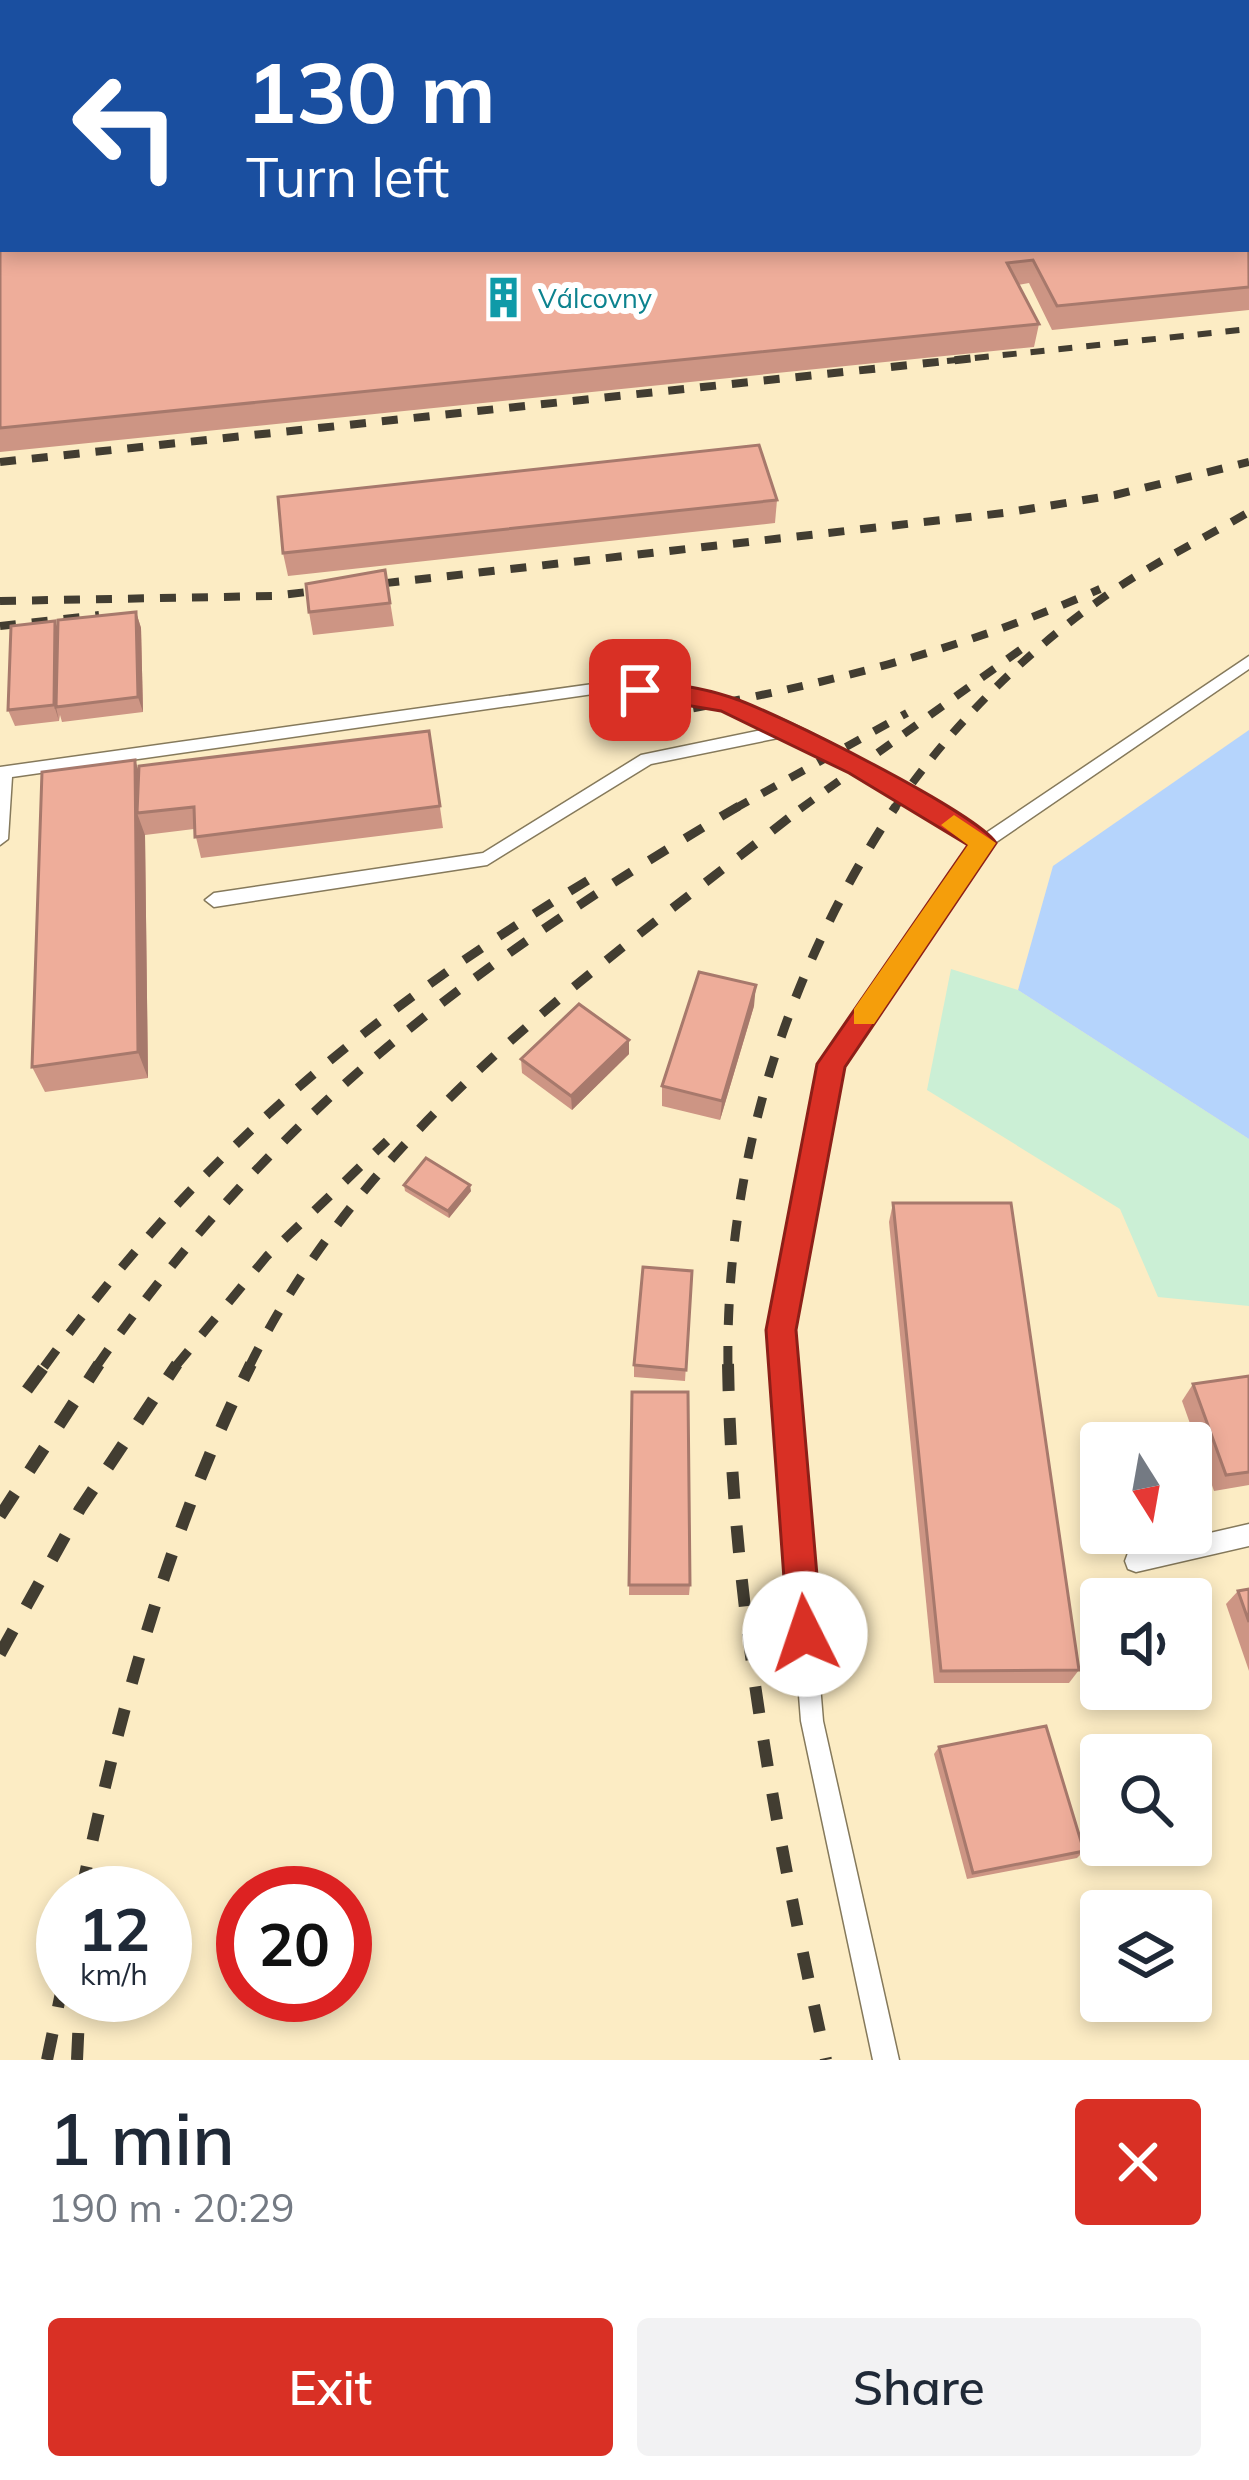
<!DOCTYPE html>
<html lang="en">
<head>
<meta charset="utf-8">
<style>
  :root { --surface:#fff; --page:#f2f2f3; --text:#1f2937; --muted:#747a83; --accent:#d93025 }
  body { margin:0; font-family:Mulish,sans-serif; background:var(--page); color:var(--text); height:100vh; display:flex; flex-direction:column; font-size:45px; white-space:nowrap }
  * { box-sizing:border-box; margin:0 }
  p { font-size:39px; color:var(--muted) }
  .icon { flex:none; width:66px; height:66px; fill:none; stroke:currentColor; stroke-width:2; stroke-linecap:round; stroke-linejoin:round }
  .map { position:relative; height:2060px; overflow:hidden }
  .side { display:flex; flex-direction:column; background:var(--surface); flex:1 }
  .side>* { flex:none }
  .hud { position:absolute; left:0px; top:0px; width:1251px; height:252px; box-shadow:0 6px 18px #0003; background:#1a4fa0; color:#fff; overflow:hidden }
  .needle { width:78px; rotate:169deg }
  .controls { position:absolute; left:1080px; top:1422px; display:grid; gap:24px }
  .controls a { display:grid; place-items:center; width:132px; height:132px; border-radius:12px; background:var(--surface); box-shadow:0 6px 18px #0003; font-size:60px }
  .speed { position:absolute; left:36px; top:1866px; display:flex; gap:24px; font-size:60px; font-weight:700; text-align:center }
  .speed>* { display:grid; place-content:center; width:156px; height:156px; border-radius:50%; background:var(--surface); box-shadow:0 6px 18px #0003; line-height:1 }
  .speed small { font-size:30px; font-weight:400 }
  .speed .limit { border:18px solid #d22; background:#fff; color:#111 }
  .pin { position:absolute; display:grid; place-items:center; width:102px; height:102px; color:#fff; margin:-51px; border-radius:24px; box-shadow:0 6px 18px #0006 }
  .me { position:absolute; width:132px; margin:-66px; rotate:356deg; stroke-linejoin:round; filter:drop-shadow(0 0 9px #0008) }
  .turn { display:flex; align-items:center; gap:42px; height:252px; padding:0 48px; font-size:54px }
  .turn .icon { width:156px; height:156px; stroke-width:2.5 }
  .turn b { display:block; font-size:84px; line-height:102px }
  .round { display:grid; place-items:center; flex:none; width:126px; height:126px; border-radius:12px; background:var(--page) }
  .headline { display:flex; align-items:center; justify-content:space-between; height:204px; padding:0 48px }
  h1 { font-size:72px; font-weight:600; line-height:90px }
  .action { display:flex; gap:24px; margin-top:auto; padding:24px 48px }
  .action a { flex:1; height:138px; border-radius:12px; background:var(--accent); color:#fff; font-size:48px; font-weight:600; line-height:138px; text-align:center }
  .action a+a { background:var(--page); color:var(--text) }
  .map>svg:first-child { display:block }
  .built { fill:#fcecc4; fill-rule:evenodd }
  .green { fill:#cbefd5 }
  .water { fill:#b5d4fc }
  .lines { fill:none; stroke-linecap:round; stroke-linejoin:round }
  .service-casing { stroke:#85795b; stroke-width:3 }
  .service { fill:#fff; fill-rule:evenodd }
  .rail-far3 { stroke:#423d31; stroke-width:6; stroke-dasharray:14 14; stroke-linecap:butt }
  .rail-far2 { stroke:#423d31; stroke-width:8; stroke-dasharray:16 16; stroke-linecap:butt }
  .rail-far1 { stroke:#423d31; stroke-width:9; stroke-dasharray:21 21; stroke-linecap:butt }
  .rail { stroke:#423d31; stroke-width:12; stroke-dasharray:27 27; stroke-linecap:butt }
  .wall { fill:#cd9584 }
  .shaded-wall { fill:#a7796c }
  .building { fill:#eead9a; stroke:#a7796c; stroke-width:3 }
  .route { fill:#d93025; stroke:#8d1f18; stroke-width:3 }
  .slow { fill:#f59e0b }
  .labels { text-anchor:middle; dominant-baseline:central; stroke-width:12; stroke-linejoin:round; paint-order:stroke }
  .far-culture-label { font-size:27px; fill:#0d838f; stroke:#fff; text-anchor:start }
</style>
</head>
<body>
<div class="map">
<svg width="1249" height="2060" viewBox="0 0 1249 2060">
  <rect width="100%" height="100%" fill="#fef9ec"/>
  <!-- built -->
  <path class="built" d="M0,0H1249V2060H0ZM3,3H1248V249H3ZM1101,1443H1191V1533H1101ZM1101,1599H1191V1689H1101ZM1101,1755H1191V1845H1101ZM63,1893H165V1995H63ZM243,1893H345V1995H243ZM1101,1911H1191V2001H1101Z"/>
  <!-- green -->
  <polygon class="green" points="951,969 1018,990 1249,1139 1249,1306 1158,1297 1120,1209 927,1090"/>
  <!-- water -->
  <polygon class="water" points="1249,730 1249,1139 1018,990 1053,866"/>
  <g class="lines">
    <defs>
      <g id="service">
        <path d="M1249,656V669L989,847L840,1066L791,1330L823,1721L899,2060H873L801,1721L771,1330L822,1064L973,845L870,780L788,736L651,764L487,865L214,907L205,900L214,893L483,853L641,755L771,728C712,701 663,695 600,693L12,777L8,839L0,845V767L600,683C628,683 656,682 684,687C794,710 889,776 983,835Z"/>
        <polygon points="1249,1524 1249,1546 1136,1572 1128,1569 1125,1561 1128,1553 1136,1550"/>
      </g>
    </defs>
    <!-- service casing -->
    <use href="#service" class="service-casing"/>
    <!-- service -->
    <use href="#service" class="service"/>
    <!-- rail-far3 -->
    <polyline class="rail-far3" points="947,361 1249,329"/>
    <!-- rail-far2 -->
    <g class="rail-far2">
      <polyline points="0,462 975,358"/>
      <polyline points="0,601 272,596 1004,513 1115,495 1249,462"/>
      <polyline points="0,626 99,615"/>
      <path d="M630,719C793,693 949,656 1100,589"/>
      <polyline points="734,809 907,713"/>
      <polyline points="800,809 1027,645"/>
      <path d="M894,809C948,729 1024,653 1104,597C1149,565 1201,540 1249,512"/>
    </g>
    <!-- rail-far1 -->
    <g class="rail-far1">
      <path d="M44,1367C204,1147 373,1009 605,870"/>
      <path d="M96,1367C275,1110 473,963 739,806"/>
      <polyline points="175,1367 267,1256 387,1141"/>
      <path d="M249,1367C369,1123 597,969 804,806"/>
      <path d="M728,1367C725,1169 785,971 896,806"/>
    </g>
    <!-- rail -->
    <g class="rail">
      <path d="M728,1364C732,1600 775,1830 826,2060"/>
      <polyline points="27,1390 46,1364"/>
      <polyline points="0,1516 99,1364"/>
      <polyline points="0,1654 80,1509 177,1364"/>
      <path d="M81,1893C120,1710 168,1532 251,1364"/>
      <polyline points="47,2060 63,1983"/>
      <polyline points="77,2060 80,1995"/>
    </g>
  </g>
  <!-- wall -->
  <g class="wall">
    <polygon points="0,13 3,13 3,179 0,186"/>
    <polygon points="1249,96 1249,310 1052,330 1029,283 1018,285 1039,324 1034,347 0,452 0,237 3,249"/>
    <polygon points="777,500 775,523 288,576 283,553"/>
    <polygon points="385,570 394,626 313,635 309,612"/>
    <polygon points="136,612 141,628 143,712 62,722 60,715 59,721 15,726 8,710 58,628"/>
    <polygon points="429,731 443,828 201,858 194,829 145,835 148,1078 45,1092 32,1067 135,760 139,773"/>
    <polygon points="754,1006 720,1120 662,1106 662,1086"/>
    <polygon points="629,1040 629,1054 572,1110 522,1073 521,1059"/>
    <polygon points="404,1185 471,1191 449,1218 405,1191"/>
    <polygon points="893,1203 1079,1670 1069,1683 934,1683 889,1222"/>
    <polygon points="692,1271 685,1381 634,1377 634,1365"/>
    <polygon points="1249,1376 1249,1485 1214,1491 1182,1401 1193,1384"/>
    <polygon points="632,1392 690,1585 689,1595 629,1595"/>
    <polygon points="1249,1589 1249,1671 1226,1604 1238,1591"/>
    <polygon points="939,1747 1084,1851 1077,1858 967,1879 934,1754"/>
  </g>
  <!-- shaded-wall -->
  <g class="shaded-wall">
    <polygon points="136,612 141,628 143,712 138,697"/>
    <polygon points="55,621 61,637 56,707 59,721 54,705"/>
    <polygon points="135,760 144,788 137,813 145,835 148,1078 138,1052"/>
    <polygon points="756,985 754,1006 720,1120 722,1101"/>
    <polygon points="629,1040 629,1054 572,1110 571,1096"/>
    <polygon points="470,1185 471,1191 449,1218 448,1211"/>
    <polygon points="1136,1845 1152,1845 1129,1851"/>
  </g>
  <!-- building -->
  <g class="building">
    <polygon points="167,0 1179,0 1181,3 129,3"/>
    <rect x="0" y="13" width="3" height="105"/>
    <polygon points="1248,95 1249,287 1057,306 1033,260 1007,263 1039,324 0,428 0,246 3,245 3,249 1248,249"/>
    <rect x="0" y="133" width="3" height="22"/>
    <polygon points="759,445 777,500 283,553 278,497"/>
    <polygon points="385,570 390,603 309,612 306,584"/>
    <polygon points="136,612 138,697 56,707 58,620"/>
    <polygon points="55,621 54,705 8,710 11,626"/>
    <polygon points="429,731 440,806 195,837 194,807 137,813 139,766"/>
    <polygon points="135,760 138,1052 32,1067 42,772"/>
    <polygon points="699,972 756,985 722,1101 662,1086"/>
    <polygon points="579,1004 629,1040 571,1096 521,1059"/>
    <polygon points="426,1158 470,1185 448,1211 404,1185"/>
    <polygon points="893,1203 1011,1203 1079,1670 941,1671"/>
    <polygon points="643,1267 692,1271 686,1370 634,1365"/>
    <polygon points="1249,1376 1249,1472 1226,1475 1193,1384"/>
    <polygon points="632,1392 688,1392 690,1585 629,1585"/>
    <polygon points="1249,1589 1249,1622 1238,1591"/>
    <polygon points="1046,1726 1084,1851 973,1873 939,1747"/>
    <polygon points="1191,1797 1203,1828 1191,1831"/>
  </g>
  <!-- route -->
  <path class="route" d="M640,682C671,683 700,687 730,697C772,710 976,812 996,843L845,1067L796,1330L822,1634L817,1646L805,1651L793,1646L788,1634L766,1330L817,1064L968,845L849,773L721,711L631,696L628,690Z"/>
  <!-- slow -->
  <polygon class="slow" points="954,815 996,843 874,1024 854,1024 854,1009 968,845 941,825"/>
  <!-- icons -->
  <defs>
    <symbol id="building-bare" viewBox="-9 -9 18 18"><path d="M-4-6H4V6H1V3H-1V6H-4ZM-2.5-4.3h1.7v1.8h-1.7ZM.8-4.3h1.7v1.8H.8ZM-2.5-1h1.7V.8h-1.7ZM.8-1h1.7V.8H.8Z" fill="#0f9aa8" stroke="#fff" stroke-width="2.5" paint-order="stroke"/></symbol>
  </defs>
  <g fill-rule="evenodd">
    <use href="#building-bare" x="474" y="268" width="59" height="59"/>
  </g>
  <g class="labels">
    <!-- far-culture labels -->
    <g class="far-culture-label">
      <text x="538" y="298">Válcovny</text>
    </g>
  </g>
</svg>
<div class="controls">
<a><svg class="needle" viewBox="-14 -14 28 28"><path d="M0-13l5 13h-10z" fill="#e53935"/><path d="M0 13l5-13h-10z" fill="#747a83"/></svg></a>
<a><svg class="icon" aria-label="sound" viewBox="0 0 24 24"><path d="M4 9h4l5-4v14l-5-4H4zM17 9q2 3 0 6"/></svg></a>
<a><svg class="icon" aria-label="search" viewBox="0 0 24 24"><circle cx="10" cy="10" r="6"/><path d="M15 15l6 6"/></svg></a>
<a><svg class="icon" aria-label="layers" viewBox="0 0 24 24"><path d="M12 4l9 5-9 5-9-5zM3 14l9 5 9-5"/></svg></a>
</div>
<div class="speed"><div>12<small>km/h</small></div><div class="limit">20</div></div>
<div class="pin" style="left:640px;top:690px;background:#d93025"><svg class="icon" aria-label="arrive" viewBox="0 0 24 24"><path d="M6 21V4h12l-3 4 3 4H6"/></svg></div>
<svg class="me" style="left:805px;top:1634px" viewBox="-20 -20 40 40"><circle r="19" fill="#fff"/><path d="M0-13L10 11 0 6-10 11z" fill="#d93025"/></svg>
<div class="hud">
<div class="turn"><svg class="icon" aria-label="left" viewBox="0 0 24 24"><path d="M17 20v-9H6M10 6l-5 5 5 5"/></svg><div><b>130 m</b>Turn left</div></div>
</div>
</div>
<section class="side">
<div class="headline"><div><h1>1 min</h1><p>190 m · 20:29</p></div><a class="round" style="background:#d93025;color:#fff"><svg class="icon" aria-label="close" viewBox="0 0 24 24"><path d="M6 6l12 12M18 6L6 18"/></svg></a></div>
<div class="action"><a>Exit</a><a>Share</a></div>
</section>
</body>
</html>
